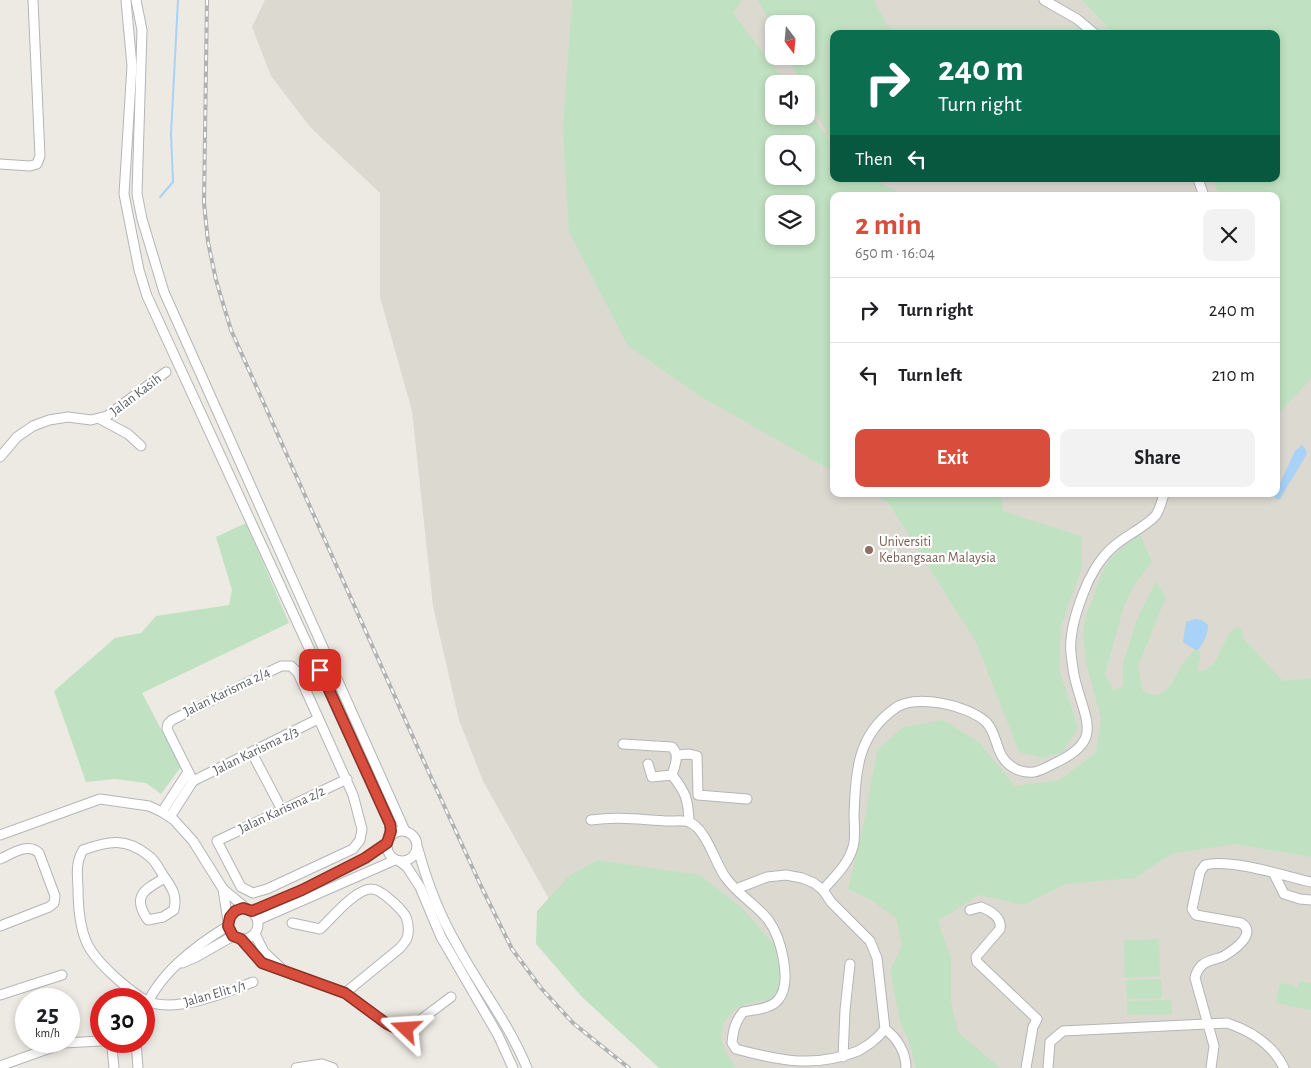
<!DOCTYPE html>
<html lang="en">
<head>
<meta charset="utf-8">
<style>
  :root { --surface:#fff; --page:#f2f2f2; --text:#202124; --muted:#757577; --line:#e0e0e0; --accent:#d84d3c }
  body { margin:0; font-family:"Alegreya Sans",sans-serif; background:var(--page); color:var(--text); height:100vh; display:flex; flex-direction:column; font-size:19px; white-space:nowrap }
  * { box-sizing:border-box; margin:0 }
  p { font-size:16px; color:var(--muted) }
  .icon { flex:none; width:28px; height:28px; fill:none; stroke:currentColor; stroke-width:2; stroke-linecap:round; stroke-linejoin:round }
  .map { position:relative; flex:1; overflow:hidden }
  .panel { position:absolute; left:830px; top:192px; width:450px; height:305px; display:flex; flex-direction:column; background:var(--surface); border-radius:10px; box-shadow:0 2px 8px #0003 }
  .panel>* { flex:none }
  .guide { position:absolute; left:830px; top:30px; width:450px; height:152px; border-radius:10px; box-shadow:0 2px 8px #0003; background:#0b6e4f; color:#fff; overflow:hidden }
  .needle { width:32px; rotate:164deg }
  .buttons { position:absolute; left:765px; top:15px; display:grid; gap:10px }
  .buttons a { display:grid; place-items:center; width:50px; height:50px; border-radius:10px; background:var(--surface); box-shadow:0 2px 8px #0003; font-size:25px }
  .speed { position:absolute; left:15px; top:988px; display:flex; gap:10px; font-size:25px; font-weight:700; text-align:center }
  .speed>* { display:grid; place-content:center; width:65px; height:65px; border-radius:50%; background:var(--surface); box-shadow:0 2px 8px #0003; line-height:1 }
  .speed small { font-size:12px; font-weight:400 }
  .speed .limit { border:8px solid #d22; background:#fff; color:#111 }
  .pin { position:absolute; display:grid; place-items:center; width:42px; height:42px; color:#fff; margin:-21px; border-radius:10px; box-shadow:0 2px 8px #0006 }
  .me { position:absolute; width:55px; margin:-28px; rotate:290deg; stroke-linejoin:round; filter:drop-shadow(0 0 4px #0008) }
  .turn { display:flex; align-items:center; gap:18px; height:105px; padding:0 25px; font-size:22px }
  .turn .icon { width:65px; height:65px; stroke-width:2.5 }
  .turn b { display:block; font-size:35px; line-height:42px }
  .then { display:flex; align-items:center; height:48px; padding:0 25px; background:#0003; gap:10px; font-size:19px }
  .round { display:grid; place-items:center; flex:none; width:52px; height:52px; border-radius:10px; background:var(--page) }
  .headline { display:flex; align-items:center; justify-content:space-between; height:85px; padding:0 25px }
  h1 { font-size:30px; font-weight:700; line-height:38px; color:var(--accent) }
  .primary-button { display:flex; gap:10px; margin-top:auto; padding:10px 25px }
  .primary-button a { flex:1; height:58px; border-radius:10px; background:var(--accent); color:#fff; font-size:20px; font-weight:700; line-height:58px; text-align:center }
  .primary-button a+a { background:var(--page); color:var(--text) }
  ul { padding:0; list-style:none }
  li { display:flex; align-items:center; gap:15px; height:65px; padding:0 25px; border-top:1px solid var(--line) }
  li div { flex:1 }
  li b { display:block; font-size:19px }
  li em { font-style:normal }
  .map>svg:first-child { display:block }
  .education { fill:#dcd9d1; fill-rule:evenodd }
  .green { fill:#c1e2c2; fill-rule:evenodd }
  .water { fill:#a8d2f7 }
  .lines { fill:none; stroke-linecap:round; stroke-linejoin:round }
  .stream { stroke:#a8d2f7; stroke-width:2 }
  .minor-casing { stroke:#b3b5b9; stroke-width:11 }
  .minor { stroke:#fff; stroke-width:9 }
  .rail-casing { stroke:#b1b2b2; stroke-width:4 }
  .rail { stroke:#fff; stroke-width:2; stroke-dasharray:5.5; stroke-linecap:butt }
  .route-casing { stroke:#8c3227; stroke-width:12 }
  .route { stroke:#d84d3c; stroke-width:9 }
  .education-dot { fill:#8d6e63; stroke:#fff; stroke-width:2 }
  .labels { text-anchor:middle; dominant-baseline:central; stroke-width:4.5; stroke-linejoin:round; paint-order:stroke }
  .street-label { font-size:14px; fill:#5b5e62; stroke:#fff }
  .education-label { font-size:14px; fill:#785e54; stroke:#fff; text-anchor:start }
</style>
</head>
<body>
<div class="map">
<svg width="1311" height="1068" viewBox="0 0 1311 1068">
  <rect width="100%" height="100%" fill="#eceae2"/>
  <!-- education -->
  <path class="education" d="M265,0H1311V1068H711L558,915L483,781L459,720L433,606L412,411L380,297V193L311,128L271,76L252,27ZM774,24H806V56H774ZM834,34H1276V179H834ZM774,84H806V116H774ZM774,144H806V176H774ZM834,196H1276V494H834ZM774,204H806V236H774Z"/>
  <!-- green -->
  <g class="green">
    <path d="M572,0H742L733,13L787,84H774V116H806V109L832,143L806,92V84H802L787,56H806V24H774V30L758,0H874L892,34H834V179H874L905,196H834V472L703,398L628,346L569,232L563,130ZM774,144H806V176H774ZM774,204H806V236H774Z"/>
    <polygon points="1082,0 1311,0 1311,379 1278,414 1276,414 1276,196 1219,196 1213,179 1276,179 1276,34 1114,34"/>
    <polygon points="873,494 1001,494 1003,511 1081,536 1082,567 1061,626 1059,669 1078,728 1063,752 1042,758 1019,752 976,642 888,502"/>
    <polygon points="246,523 289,623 142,693 181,767 161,794 146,783 115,779 86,782 54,691 115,638 141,633 156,616 229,605 232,590 216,537"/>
    <path d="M1140,534L1152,562L1135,584L1124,606L1105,674L1113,690L1123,686V664L1136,622L1156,581L1166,597L1138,666L1143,691C1166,704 1174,679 1183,663C1186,658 1191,654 1194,650L1199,651L1201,655L1197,671C1216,673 1221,647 1229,634C1231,631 1235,629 1238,626L1242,629L1243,638L1283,681L1311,678V857L1234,844L1171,854L1135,878L1066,884L1024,905L979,895L938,921L951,959V1001L958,1032L1000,1068H916L910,1044L900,1022L890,970L902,946L896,918L869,899L848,889L865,818L877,750L903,727L943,720L979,742L1015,786L1059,780L1096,753L1101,719L1086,662L1083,634L1084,622L1101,575L1109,560L1117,552Z"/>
    <polygon points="597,860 700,875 743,909 774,945 779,967 779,983 777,994 769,1000 758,1001 746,1004 733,1011 724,1022 721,1037 724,1049 736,1068 659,1068 581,996 536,944 537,911 569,876"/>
    <polygon points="1159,939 1160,976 1125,978 1124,940"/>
    <polygon points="1161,979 1162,998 1127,999 1126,980"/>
    <polygon points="1300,981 1311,983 1311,1010 1276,1003 1280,983 1293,985 1293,987 1298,988"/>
    <polygon points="1171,1000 1172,1014 1127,1015 1127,1001"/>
  </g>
  <!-- water -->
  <g class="water">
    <polygon points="1302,445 1305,448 1307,454 1281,497 1279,500 1276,499 1274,496 1275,494 1295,451"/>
    <path d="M1195,619L1202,620L1208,625C1208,635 1203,644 1197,651L1183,642L1186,622Z"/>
  </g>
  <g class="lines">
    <!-- stream -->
    <polyline class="stream" points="160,197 173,182 171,134 178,0"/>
    <defs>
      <g id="minor">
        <polyline points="126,0 132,66 124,194 139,270 147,296 390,824 389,838"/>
        <polyline points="136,0 142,30 137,194 142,219 164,292 405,831"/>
        <polyline points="1044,0 1077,19 1095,34"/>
        <polyline points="0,164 30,166 37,164 40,156 33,0"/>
        <polyline points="1198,179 1204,196"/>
        <polyline points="100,419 128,434 141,446"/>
        <polyline points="0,457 17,437 33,426 49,420 68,417 91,420 107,416 166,372"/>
        <path d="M623,744L672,747C680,755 675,765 672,775C686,793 688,799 689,821"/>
        <polyline points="252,753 282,810"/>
        <polyline points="677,755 689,754 697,756 698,795 747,799"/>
        <polyline points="648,764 652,777 672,775"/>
        <polyline points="193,781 167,729 168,724 172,720 281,666 291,666 298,673 353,795 362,829 360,840 353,849 267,889 253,893 241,887 217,841 347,779"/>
        <polyline points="193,781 318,719"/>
        <polyline points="162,812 188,772"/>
        <polyline points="170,817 193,781"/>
        <path d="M591,820C619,816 642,820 670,821C676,821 684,820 689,822C707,829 715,864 726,878C738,895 757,905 769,921C781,938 793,983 778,1000C771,1009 753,1010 743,1012C735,1022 733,1031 732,1043L736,1049C780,1061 815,1068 858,1051C870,1044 876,1040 885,1029"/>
        <circle cx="402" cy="846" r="15"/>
        <polyline points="0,835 100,799 149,806 162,812 174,820 193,841 223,889 247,909"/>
        <path d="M418,849C427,882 440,916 457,945C480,988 508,1022 527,1068"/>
        <path d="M0,859C12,854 28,842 39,853L55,896L54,903L49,907L0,926"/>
        <polyline points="399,861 407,867 420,887 441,937 498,1035 513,1068"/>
        <polyline points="1274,874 1284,894 1300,899 1311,900"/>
        <polyline points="223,889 228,921"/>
        <path d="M736,889L767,877L786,875L802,878L814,883L823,890L831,902L870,941L877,958L885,1029C897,1038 906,1052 906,1068"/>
        <path d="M823,890C834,877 848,865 853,847C856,837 854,825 854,814C856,771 857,736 894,709C915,693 968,705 986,722C994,730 995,740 999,750C1004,764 1018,774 1034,772C1041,771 1049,766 1055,763C1103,741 1086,722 1076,683C1073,673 1072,662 1071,653C1069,633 1076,612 1083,594C1089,577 1100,558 1113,547C1125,536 1147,526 1156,515C1160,509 1162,500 1164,494"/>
        <circle cx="243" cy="924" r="15"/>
        <path d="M970,910L981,907C991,911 1002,917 1000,929L976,957L977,962L1037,1019L1033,1027L1026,1068"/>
        <polyline points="252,911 302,890 365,859 387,843"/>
        <polyline points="258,920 395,860"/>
        <path d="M292,923L320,929C331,919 356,888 372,889C381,889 400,908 405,915C408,920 409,929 408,934C408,940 403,944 400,948L345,993"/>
        <polyline points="255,934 264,952 282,969"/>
        <polyline points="241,939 262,963 345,993 387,1024 399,1030 406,1029 415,1024 451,997"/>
        <polyline points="182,963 196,957 233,936"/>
        <polyline points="0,995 62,975"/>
        <path d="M143,999C125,987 94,961 86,941C79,924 78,905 78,887C77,873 76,862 83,850C108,841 126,837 149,856C156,861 160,871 165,878C173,889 177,896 174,910L163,917L148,920C131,896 145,889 165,878"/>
        <path d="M144,999C169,1016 228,992 253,982"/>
        <path d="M144,1012C156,976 196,945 228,926"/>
        <polyline points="106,1041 109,1042 112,1047 114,1068"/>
        <polyline points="136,1041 138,1068"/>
        <polyline points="843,1057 845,1010 850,964"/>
        <polyline points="0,1066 64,1043 101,1041"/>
        <polyline points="296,1068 322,1064 333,1068"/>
        <path d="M1048,1068L1050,1042L1063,1031L1227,1023C1251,1031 1273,1045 1284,1068"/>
        <path d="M1211,1068L1214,1046L1195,978C1196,973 1198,969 1202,965C1210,959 1216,960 1224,956C1234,950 1258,933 1241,923L1196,915L1192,909L1200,872L1205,865C1229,858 1285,876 1311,882"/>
      </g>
    </defs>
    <!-- minor casing -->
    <use href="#minor" class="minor-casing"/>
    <!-- minor -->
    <use href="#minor" class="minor"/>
    <defs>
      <polyline id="rail" points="207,0 204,203 208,242 216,280 231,330 430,775 481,886 512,949 541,988 573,1023 629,1068"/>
    </defs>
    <!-- rail casing -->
    <use href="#rail" class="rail-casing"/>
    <!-- rail -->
    <use href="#rail" class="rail"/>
  </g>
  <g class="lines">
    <defs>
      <polyline id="route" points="320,670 390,824 391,831 387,843 365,858 302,890 252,911 243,908 235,911 230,917 228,926 233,936 241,939 262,963 345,993 387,1024 399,1030 406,1029"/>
    </defs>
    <!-- route casing -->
    <use href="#route" class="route-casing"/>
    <!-- route -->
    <use href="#route" class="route"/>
  </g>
  <!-- markers -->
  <circle class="education-dot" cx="869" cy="550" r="5"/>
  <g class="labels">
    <!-- street labels -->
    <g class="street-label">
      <text transform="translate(136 395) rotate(-37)">Jalan Kasih</text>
      <text transform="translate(227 692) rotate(-26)">Jalan Karisma 2/4</text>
      <text transform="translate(256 751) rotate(-26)">Jalan Karisma 2/3</text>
      <text transform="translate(282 810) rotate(-25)">Jalan Karisma 2/2</text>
      <text transform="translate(215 994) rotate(-16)">Jalan Elit 1/1</text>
    </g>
    <!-- education labels -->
    <g class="education-label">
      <text x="879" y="542">Universiti<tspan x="879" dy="16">Kebangsaan Malaysia</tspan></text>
    </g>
  </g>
</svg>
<div class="buttons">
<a><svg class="needle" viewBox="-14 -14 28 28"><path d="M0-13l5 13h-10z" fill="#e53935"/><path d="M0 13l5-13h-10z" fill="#757577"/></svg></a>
<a><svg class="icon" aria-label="sound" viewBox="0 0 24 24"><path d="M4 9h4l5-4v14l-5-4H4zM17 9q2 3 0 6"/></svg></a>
<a><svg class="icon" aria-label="search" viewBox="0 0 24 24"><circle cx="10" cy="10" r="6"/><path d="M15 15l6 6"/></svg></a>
<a><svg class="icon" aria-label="layers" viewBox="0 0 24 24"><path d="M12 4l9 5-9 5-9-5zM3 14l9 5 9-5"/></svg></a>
</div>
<div class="speed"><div>25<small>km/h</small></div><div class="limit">30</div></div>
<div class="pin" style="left:320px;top:670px;background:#d93025"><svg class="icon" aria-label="arrive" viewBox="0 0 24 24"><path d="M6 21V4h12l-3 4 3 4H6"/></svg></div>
<svg class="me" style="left:406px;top:1029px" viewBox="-20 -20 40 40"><path d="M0-17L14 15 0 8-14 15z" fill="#d84d3c" stroke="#fff" stroke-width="4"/></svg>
<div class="guide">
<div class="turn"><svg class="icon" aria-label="right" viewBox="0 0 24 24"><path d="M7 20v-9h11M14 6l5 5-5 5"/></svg><div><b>240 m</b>Turn right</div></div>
<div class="then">Then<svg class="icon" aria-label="left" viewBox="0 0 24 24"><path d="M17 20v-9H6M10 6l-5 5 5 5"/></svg></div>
</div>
<section class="panel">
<div class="headline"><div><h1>2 min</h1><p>650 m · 16:04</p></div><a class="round"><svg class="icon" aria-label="close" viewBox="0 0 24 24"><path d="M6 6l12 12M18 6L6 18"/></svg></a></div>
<ul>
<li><svg class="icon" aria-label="right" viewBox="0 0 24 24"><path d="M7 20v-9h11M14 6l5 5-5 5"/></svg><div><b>Turn right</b></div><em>240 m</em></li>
<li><svg class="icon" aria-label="left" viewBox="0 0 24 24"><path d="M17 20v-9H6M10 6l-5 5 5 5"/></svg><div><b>Turn left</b></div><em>210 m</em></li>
</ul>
<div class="primary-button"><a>Exit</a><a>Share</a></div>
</section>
</div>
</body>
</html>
